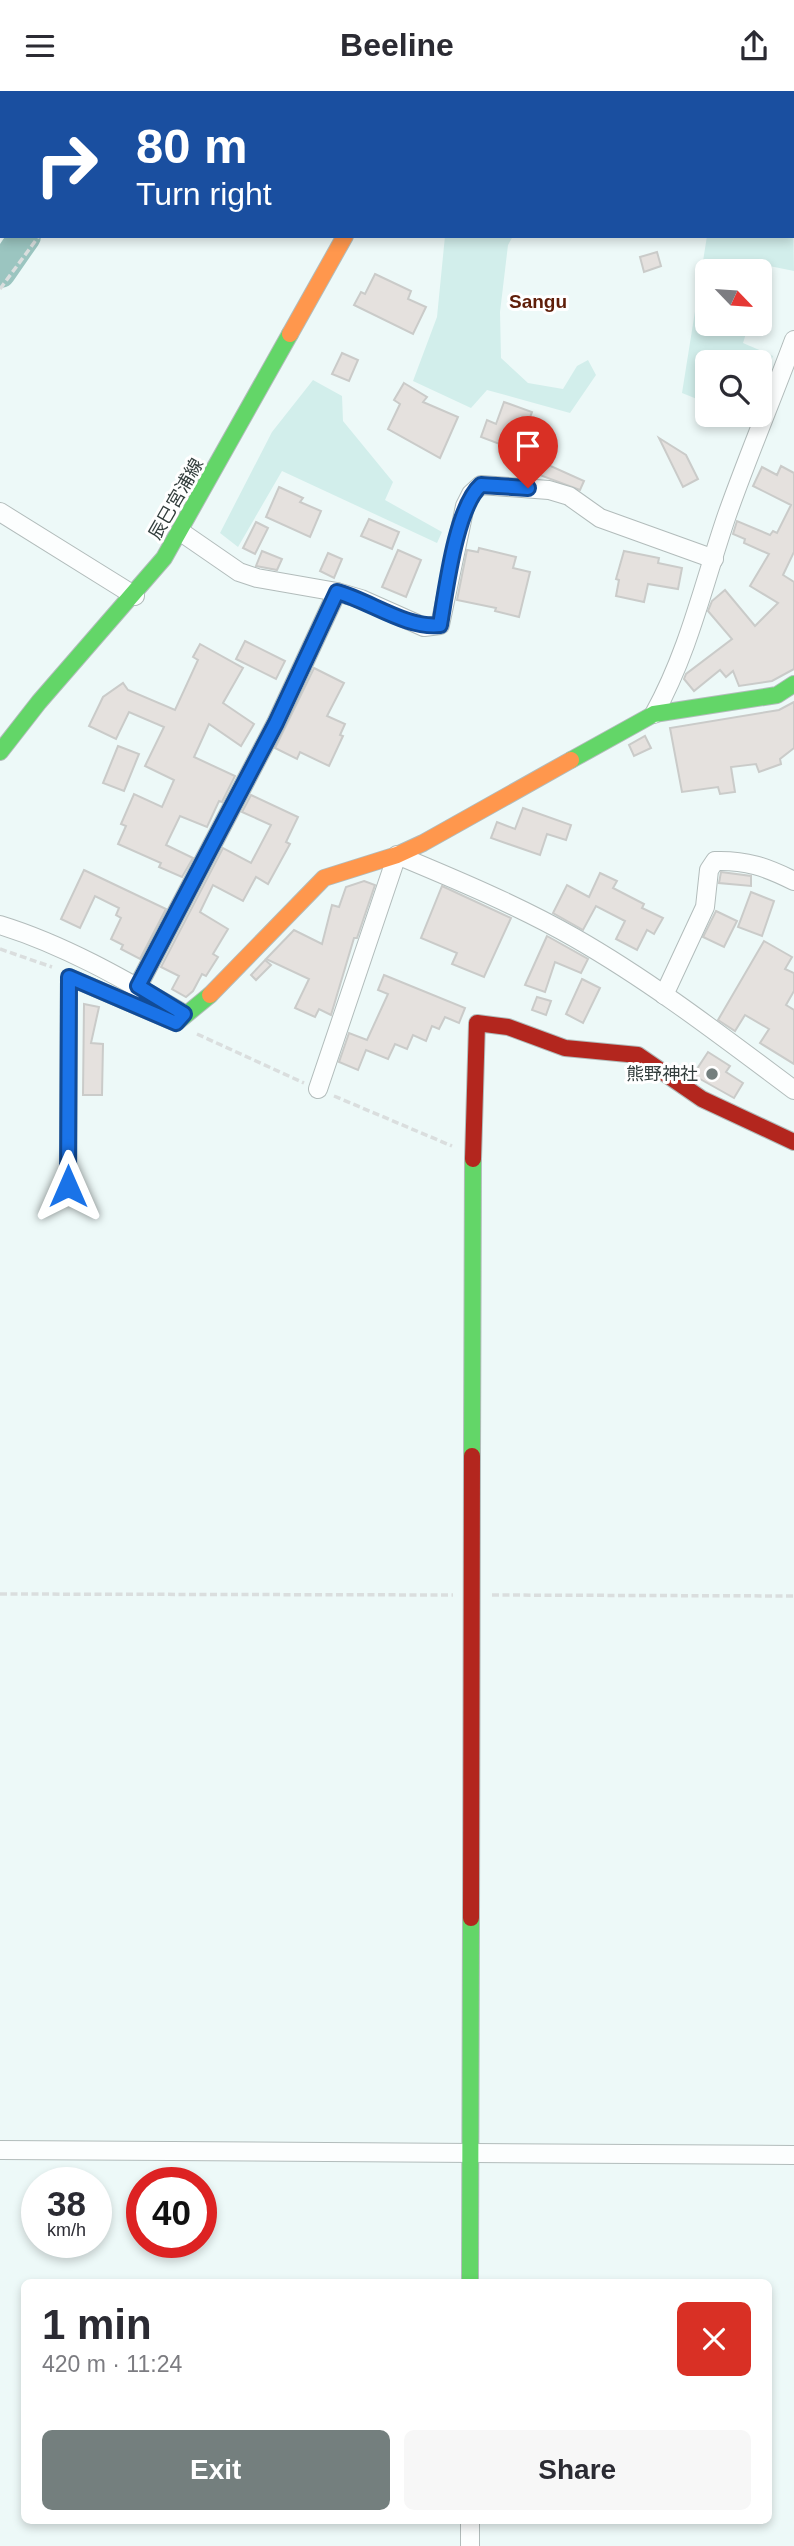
<!DOCTYPE html>
<html lang="en">
<head>
<meta charset="utf-8">
<style>
  :root { --surface:#fff; --page:#f7f7f7; --text:#2b2b33; --muted:#7c7c81; --accent:#747f7e }
  body { margin:0; font-family:Arial,"Noto Sans JP",sans-serif; background:var(--page); color:var(--text); height:100vh; display:flex; flex-direction:column; font-size:26px; white-space:nowrap }
  * { box-sizing:border-box; margin:0 }
  p { font-size:23px; color:var(--muted) }
  .icon { flex:none; width:38px; height:38px; fill:none; stroke:currentColor; stroke-width:2; stroke-linecap:round; stroke-linejoin:round }
  .map { position:relative; flex:1; overflow:hidden }
  .sheet { position:absolute; left:21px; top:2188px; width:751px; height:245px; display:flex; flex-direction:column; background:var(--surface); border-radius:10px; box-shadow:0 4px 10px #0003 }
  .sheet>* { flex:none }
  .guide { position:absolute; left:0px; top:0px; width:794px; height:147px; box-shadow:0 4px 10px #0003; background:#1a4fa0; color:#fff; overflow:hidden }
  .needle { width:46px; rotate:115deg }
  .controls { position:absolute; left:695px; top:168px; display:grid; gap:14px }
  .controls a { display:grid; place-items:center; width:77px; height:77px; border-radius:10px; background:var(--surface); box-shadow:0 4px 10px #0003; font-size:35px }
  .speed { position:absolute; left:21px; top:2076px; display:flex; gap:14px; font-size:35px; font-weight:700; text-align:center }
  .speed>* { display:grid; place-content:center; width:91px; height:91px; border-radius:50%; background:var(--surface); box-shadow:0 4px 10px #0003; line-height:1 }
  .speed small { font-size:18px; font-weight:400 }
  .speed .limit { border:10px solid #d22; background:#fff; color:#111 }
  .pin { position:absolute; display:grid; place-items:center; width:60px; height:60px; color:#fff; margin:-72px -30px; border-radius:50% 50% 50% 0; rotate:-45deg; box-shadow:0 0 7px #0007 }
  .pin .icon { rotate:45deg }
  .me { position:absolute; width:77px; margin:-38px; rotate:0deg; stroke-linejoin:round; filter:drop-shadow(0 0 5px #0008) }
  .turn { display:flex; align-items:center; gap:24px; height:147px; padding:0 21px; font-size:32px }
  .turn .icon { width:91px; height:91px; stroke-width:2.5 }
  .turn b { display:block; font-size:49px; line-height:60px }
  .round { display:grid; place-items:center; flex:none; width:74px; height:74px; border-radius:10px; background:var(--page) }
  .headline { display:flex; align-items:center; justify-content:space-between; height:119px; padding:0 21px }
  h1 { font-size:42px; font-weight:700; line-height:52px }
  .button { display:flex; gap:14px; margin-top:auto; padding:14px 21px }
  .button a { flex:1; height:80px; border-radius:10px; background:var(--accent); color:#fff; font-size:28px; font-weight:700; line-height:80px; text-align:center }
  .button a+a { background:var(--page); color:var(--text) }
  header { display:flex; justify-content:space-between; align-items:center; height:91px; padding:0 21px; background:var(--surface); font-size:32px; font-weight:700 }
  .map>svg:first-child { display:block }
  .green { fill:#d2eeeb }
  .lines { fill:none; stroke-linecap:round; stroke-linejoin:round }
  .river { stroke:#9bc5c0; stroke-width:32 }
  .building { fill:#e5e1de; stroke:#cacbc9; stroke-width:2 }
  .street-casing { stroke:#b2bcbb; stroke-width:20 }
  .fast-casing { stroke:#b2bcbb; stroke-width:18 }
  .slow-casing { stroke:#b2bcbb; stroke-width:18 }
  .jam-casing { stroke:#b2bcbb; stroke-width:18 }
  .path { stroke:#dadede; stroke-width:3.5; stroke-dasharray:7 3.5; stroke-linecap:butt }
  .street { stroke:#fcfefe; stroke-width:18 }
  .fast { stroke:#63d668; stroke-width:16 }
  .slow { stroke:#ff974d; stroke-width:16 }
  .jam { stroke:#b3261e; stroke-width:16 }
  .route-casing { stroke:#114b97; stroke-width:18 }
  .route { stroke:#1a73e8; stroke-width:12 }
  .poi-dot { fill:#747f7e; stroke:#fff; stroke-width:2.5 }
  .labels { text-anchor:middle; dominant-baseline:central; stroke-width:6; stroke-linejoin:round; paint-order:stroke }
  .street-label { font-size:18px; fill:#333e3d; stroke:#fff }
  .poi-label { font-size:18px; fill:#333e3d; stroke:#fff; text-anchor:end }
  .neighbourhood-label { font-size:19px; font-weight:bold; fill:#5f1e09; stroke:#fff }
</style>
</head>
<body>
<header><svg class="icon" aria-label="menu" viewBox="0 0 24 24"><path d="M4 6h16M4 12h16M4 18h16"/></svg>Beeline<svg class="icon" aria-label="share" viewBox="0 0 24 24"><path d="M12 15V3M7 8l5-5 5 5M5 13v7h14v-7"/></svg></header>
<div class="map">
<svg width="794" height="2455" viewBox="0 0 794 2455">
  <rect width="100%" height="100%" fill="#edf9f8"/>
  <!-- green -->
  <g class="green">
    <polygon points="793,122 794,180 735,168 733,180 707,180 707,233 749,233 743,252 773,265 760,299 760,271 707,271 707,312 682,302 707,145 793,145"/>
    <polygon points="445,145 513,145 508,154 500,221 501,267 528,292 563,298 577,275 588,269 596,284 570,322 487,299 471,317 413,290 437,226"/>
    <polygon points="313,289 342,305 343,330 393,391 385,409 442,441 437,452 282,380 238,456 220,442 272,341"/>
  </g>
  <g class="lines">
    <!-- river -->
    <g class="river">
      <polyline points="128,2 129,0"/>
      <polyline points="0,181 25,145"/>
    </g>
  </g>
  <!-- building -->
  <g class="building">
    <polygon points="657,161 661,175 644,181 640,166"/>
    <polygon points="375,183 411,200 408,208 426,216 413,243 354,214 361,201 365,203"/>
    <polygon points="342,262 358,269 349,290 332,283"/>
    <polygon points="404,292 427,306 423,311 458,326 440,367 388,338 400,313 394,309"/>
    <polygon points="504,311 532,321 525,340 554,351 546,373 584,390 580,399 532,381 531,385 509,377 513,358 481,346 487,329 496,333"/>
    <polygon points="659,347 686,364 698,388 683,396"/>
    <polygon points="781,375 794,382 794,461 783,484 794,491 794,578 772,590 739,595 733,580 726,586 720,579 694,600 684,588 686,583 732,548 708,520 712,510 725,499 755,535 778,512 750,495 769,463 744,452 745,448 733,443 737,430 770,444 773,440 777,442 791,414 753,395 762,376 777,384"/>
    <polygon points="279,396 303,407 300,411 321,420 310,446 266,426"/>
    <polygon points="369,428 399,441 392,458 361,445"/>
    <polygon points="256,431 268,437 255,463 243,457"/>
    <polygon points="479,457 516,466 513,477 530,481 519,526 495,520 496,517 457,509 467,459 478,461"/>
    <polygon points="398,459 421,469 406,506 382,496"/>
    <polygon points="262,460 282,468 277,479 256,475"/>
    <polygon points="624,460 659,467 658,472 682,477 678,498 648,493 644,511 616,505 619,489 616,488"/>
    <polygon points="328,462 342,468 334,487 320,480"/>
    <polygon points="245,550 285,570 276,588 236,568"/>
    <polygon points="200,553 243,577 223,612 254,633 241,655 209,633 194,666 235,685 222,711 219,710 207,736 180,725 166,754 193,767 182,786 159,776 161,772 118,753 126,735 121,733 134,703 162,716 174,689 145,675 164,636 129,621 116,648 89,635 103,606 123,592 128,599 175,619 198,569 193,566"/>
    <polygon points="314,577 344,592 327,625 345,633 340,644 343,645 329,675 300,661 297,668 275,657"/>
    <polygon points="794,611 794,657 780,668 781,673 759,681 756,673 731,676 735,701 720,703 718,696 682,701 670,637 779,619"/>
    <polygon points="645,645 651,657 634,665 629,654"/>
    <polygon points="118,655 139,663 124,700 103,692"/>
    <polygon points="251,704 298,726 286,751 290,753 268,793 256,786 243,810 213,794 200,821 228,838 213,863 218,866 206,885 202,883 193,900 186,906 172,898 179,885 161,876 223,757 251,772 271,734 242,721"/>
    <polygon points="523,717 571,734 566,749 547,743 540,764 491,747 497,731 515,738"/>
    <polygon points="84,779 166,818 140,868 121,858 123,854 111,848 121,827 116,824 119,817 95,805 80,837 61,828"/>
    <polygon points="721,781 751,785 751,795 719,792"/>
    <polygon points="600,782 617,790 613,797 644,813 642,817 663,827 654,843 647,839 637,859 616,848 625,830 596,815 583,839 553,822 567,794 589,806"/>
    <polygon points="364,790 375,794 357,847 354,847 331,924 319,918 315,926 295,917 309,888 266,868 294,839 322,853 332,814 339,816 346,796"/>
    <polygon points="442,795 511,827 484,886 452,873 457,862 421,847"/>
    <polygon points="751,801 774,810 762,845 738,836"/>
    <polygon points="716,820 737,830 724,856 703,846"/>
    <polygon points="547,845 588,868 581,882 555,871 545,901 525,894"/>
    <polygon points="764,850 792,866 785,878 794,882 794,900 786,914 794,919 794,973 760,952 769,938 745,924 735,940 718,929"/>
    <polygon points="265,869 271,874 256,889 251,884"/>
    <polygon points="384,884 465,917 459,932 445,926 439,938 432,935 426,950 413,944 407,958 395,953 388,968 366,959 358,979 339,971 349,942 367,949 388,903 378,899"/>
    <polygon points="582,888 600,897 583,932 566,923"/>
    <polygon points="537,906 551,910 546,924 532,919"/>
    <polygon points="84,913 99,916 91,952 103,953 102,1004 83,1004"/>
    <polygon points="708,961 730,975 726,981 743,992 734,1007 693,984"/>
  </g>
  <g class="lines">
    <defs>
      <g id="street">
        <polyline points="723,0 726,2"/>
        <polyline points="793,31 794,32"/>
        <polyline points="0,421 135,505"/>
        <polyline points="181,441 239,481 257,487 337,501 361,508 424,536 440,534 465,415 471,403 481,394 549,399 569,405 600,427 714,468"/>
        <path d="M654,623C689,560 704,491 727,424C748,365 772,308 794,249"/>
        <path d="M0,834C65,854 125,889 184,923"/>
        <polyline points="138,895 276,632 337,501"/>
        <path d="M664,904L705,816L709,779L715,770C746,769 766,776 794,790"/>
        <path d="M318,998L397,764C457,789 519,815 575,847C652,891 723,946 794,999"/>
        <polyline points="0,2059 794,2064"/>
        <polyline points="470,2429 470,2455"/>
      </g>
      <g id="fast">
        <polyline points="0,661 39,611 164,467 290,243"/>
        <polyline points="571,669 654,623 777,604 794,593"/>
        <polyline points="68,1095 69,886 176,932 210,904"/>
        <polyline points="472,1365 473,1068"/>
        <polyline points="470,2191 471,1827"/>
      </g>
      <g id="slow">
        <polyline points="483,2 486,0"/>
        <polyline points="290,243 345,145"/>
        <polyline points="210,904 324,787 397,764 423,752 571,669"/>
      </g>
      <g id="jam">
        <polyline points="473,1068 477,932 508,936 565,957 638,964 702,1008 794,1051"/>
        <polyline points="471,1827 472,1365"/>
      </g>
    </defs>
    <!-- street casing -->
    <use href="#street" class="street-casing"/>
    <!-- fast casing -->
    <use href="#fast" class="fast-casing"/>
    <!-- slow casing -->
    <use href="#slow" class="slow-casing"/>
    <!-- jam casing -->
    <use href="#jam" class="jam-casing"/>
    <!-- path -->
    <g class="path">
      <polyline points="401,0 404,2"/>
      <polyline points="90,2 91,0"/>
      <polyline points="144,2 145,0"/>
      <polyline points="0,133 2,131"/>
      <polyline points="0,198 39,145"/>
      <polyline points="0,858 52,876"/>
      <polyline points="197,943 304,992"/>
      <polyline points="334,1005 452,1055"/>
      <polyline points="0,1503 453,1504"/>
      <polyline points="492,1504 794,1505"/>
    </g>
    <!-- street -->
    <use href="#street" class="street"/>
    <!-- fast -->
    <use href="#fast" class="fast"/>
    <!-- slow -->
    <use href="#slow" class="slow"/>
    <!-- jam -->
    <use href="#jam" class="jam"/>
  </g>
  <g class="lines">
    <defs>
      <path id="route" d="M68,1095L69,886L176,932L184,923L138,895L276,632L337,501C370,510 407,538 440,534C446,499 456,416 481,394L528,397"/>
    </defs>
    <!-- route casing -->
    <use href="#route" class="route-casing"/>
    <!-- route -->
    <use href="#route" class="route"/>
  </g>
  <!-- markers -->
  <circle class="poi-dot" cx="712" cy="983" r="7"/>
  <g class="labels">
    <!-- street labels -->
    <g class="street-label">
      <text transform="translate(176 408) rotate(-60)">辰巳宮浦線</text>
    </g>
    <!-- poi labels -->
    <g class="poi-label">
      <text x="698" y="983">熊野神社</text>
    </g>
    <!-- neighbourhood labels -->
    <g class="neighbourhood-label">
      <text x="538" y="210">Sangu</text>
    </g>
  </g>
</svg>
<div class="controls">
<a><svg class="needle" viewBox="-14 -14 28 28"><path d="M0-13l5 13h-10z" fill="#e53935"/><path d="M0 13l5-13h-10z" fill="#7c7c81"/></svg></a>
<a><svg class="icon" aria-label="search" viewBox="0 0 24 24"><circle cx="10" cy="10" r="6"/><path d="M15 15l6 6"/></svg></a>
</div>
<div class="speed"><div>38<small>km/h</small></div><div class="limit">40</div></div>
<div class="pin" style="left:528px;top:397px;background:#d93025"><svg class="icon" aria-label="arrive" viewBox="0 0 24 24"><path d="M6 21V4h12l-3 4 3 4H6"/></svg></div>
<svg class="me" style="left:68px;top:1095px" viewBox="-20 -20 40 40"><path d="M0-17L14 15 0 8-14 15z" fill="#1a73e8" stroke="#fff" stroke-width="4"/></svg>
<div class="guide">
<div class="turn"><svg class="icon" aria-label="right" viewBox="0 0 24 24"><path d="M7 20v-9h11M14 6l5 5-5 5"/></svg><div><b>80 m</b>Turn right</div></div>
</div>
<section class="sheet">
<div class="headline"><div><h1>1 min</h1><p>420 m · 11:24</p></div><a class="round" style="background:#d93025;color:#fff"><svg class="icon" aria-label="close" viewBox="0 0 24 24"><path d="M6 6l12 12M18 6L6 18"/></svg></a></div>
<div class="button"><a>Exit</a><a>Share</a></div>
</section>
</div>
</body>
</html>
